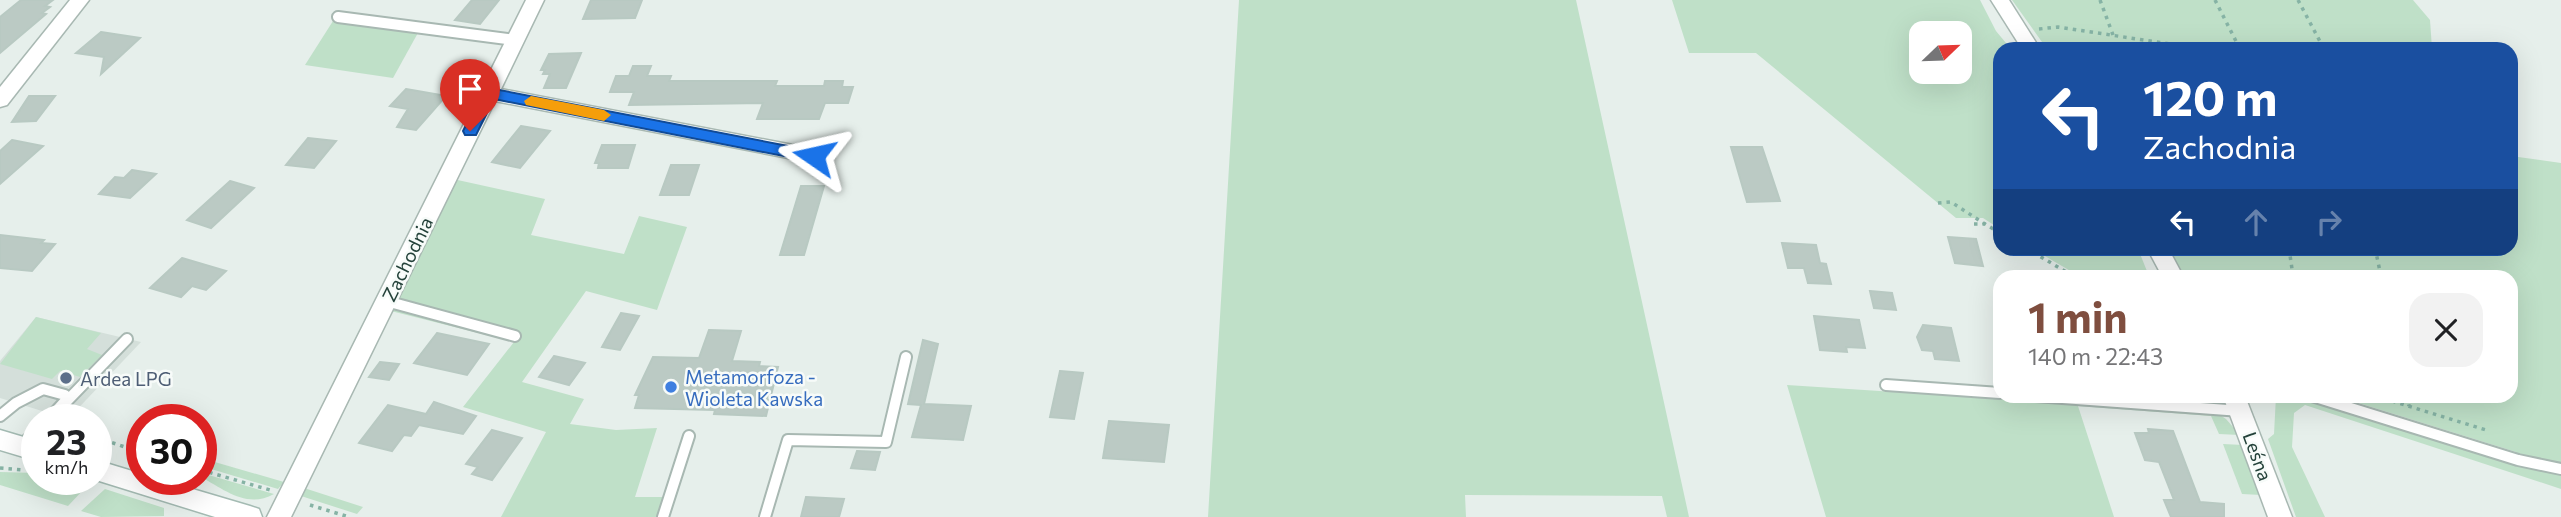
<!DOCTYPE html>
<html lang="pl">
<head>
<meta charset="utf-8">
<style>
  :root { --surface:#fff; --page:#f2f2f2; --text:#202124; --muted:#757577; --accent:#7f4e3f }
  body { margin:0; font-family:Commissioner,sans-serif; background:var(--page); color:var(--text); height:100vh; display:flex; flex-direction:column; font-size:26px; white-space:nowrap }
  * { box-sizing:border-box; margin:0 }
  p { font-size:23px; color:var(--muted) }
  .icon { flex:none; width:38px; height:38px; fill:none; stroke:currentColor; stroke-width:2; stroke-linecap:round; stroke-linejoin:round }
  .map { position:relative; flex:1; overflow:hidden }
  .panel { position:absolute; left:1993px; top:270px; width:525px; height:133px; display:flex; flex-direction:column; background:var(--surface); border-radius:21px; box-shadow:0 7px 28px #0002 }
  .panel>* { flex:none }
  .top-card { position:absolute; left:1993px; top:42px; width:525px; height:214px; border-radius:21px; box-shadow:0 7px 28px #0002; background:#1a4fa0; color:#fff; overflow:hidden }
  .needle { width:46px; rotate:67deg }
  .controls { position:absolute; left:1909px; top:21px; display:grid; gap:14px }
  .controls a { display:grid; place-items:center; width:63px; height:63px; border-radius:14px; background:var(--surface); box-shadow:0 7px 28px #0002; font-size:35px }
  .speed { position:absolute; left:21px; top:404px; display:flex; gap:14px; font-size:35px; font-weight:700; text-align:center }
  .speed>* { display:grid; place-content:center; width:91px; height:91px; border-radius:50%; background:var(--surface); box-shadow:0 7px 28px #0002; line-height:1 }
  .speed small { font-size:18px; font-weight:400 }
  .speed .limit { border:10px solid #d22; background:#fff; color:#111 }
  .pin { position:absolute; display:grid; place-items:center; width:60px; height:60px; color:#fff; margin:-72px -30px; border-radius:50% 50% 50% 0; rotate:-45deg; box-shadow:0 0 7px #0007 }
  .pin .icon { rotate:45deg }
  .me { position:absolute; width:77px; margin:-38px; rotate:281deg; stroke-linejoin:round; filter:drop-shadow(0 0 5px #0008) }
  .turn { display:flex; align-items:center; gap:24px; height:147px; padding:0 35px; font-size:32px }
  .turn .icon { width:91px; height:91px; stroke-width:2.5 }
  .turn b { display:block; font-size:49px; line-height:60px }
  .lanes { display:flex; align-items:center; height:66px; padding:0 35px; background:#0003; justify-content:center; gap:35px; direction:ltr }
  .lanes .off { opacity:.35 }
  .round { display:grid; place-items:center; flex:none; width:74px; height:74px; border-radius:21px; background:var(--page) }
  .summary { display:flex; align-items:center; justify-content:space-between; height:119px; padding:0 35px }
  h1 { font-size:42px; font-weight:700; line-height:52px; color:var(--accent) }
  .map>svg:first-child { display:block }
  .built { fill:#d4dfda }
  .green { fill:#bfe0c8; fill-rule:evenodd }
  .building { fill:#bbcac4; stroke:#b8c9c2; stroke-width:2 }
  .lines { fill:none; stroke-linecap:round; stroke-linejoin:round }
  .service-casing { stroke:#a8b8b2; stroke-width:14 }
  .minor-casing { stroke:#a8b8b2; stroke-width:3 }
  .secondary-casing { stroke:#a4bbb3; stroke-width:3 }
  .path { stroke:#86b3a5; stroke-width:3.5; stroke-dasharray:3.5 5; stroke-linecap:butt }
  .service { stroke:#fff; stroke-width:10 }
  .minor { fill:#fff; fill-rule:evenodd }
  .secondary { fill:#fff; fill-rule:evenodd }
  .route { fill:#1a73e8; stroke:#114b97; stroke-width:2 }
  .slow { fill:#f59e0b }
  .service-dot { fill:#5c6f8a; stroke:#f7fbf9; stroke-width:2.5 }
  .shop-dot { fill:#3f7fe0; stroke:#f7fbf9; stroke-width:2.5 }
  .labels { text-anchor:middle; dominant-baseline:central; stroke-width:5; stroke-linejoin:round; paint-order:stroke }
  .street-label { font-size:19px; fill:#24423a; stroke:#f7fbf9 }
  .shop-label { font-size:19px; fill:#366cbe; stroke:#f7fbf9; text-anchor:start }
  .service-label { font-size:19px; fill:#4e5e75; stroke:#f7fbf9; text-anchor:start }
</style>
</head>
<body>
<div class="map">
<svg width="2561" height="517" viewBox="0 0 2561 517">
  <rect width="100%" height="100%" fill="#e6efeb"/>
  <!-- built -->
  <polygon class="built" points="36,317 141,342 68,419 0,398 0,361"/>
  <!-- green -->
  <g class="green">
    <polygon points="1239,0 1576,0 1689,517 1667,517 1662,496 1465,495 1466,517 1208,517"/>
    <path d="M1672,0H1980L1996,31L2011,49H2000V229L1983,218H1956L1756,53H1689ZM1922,33H1960V72H1922Z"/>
    <polygon points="2012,0 2413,0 2430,20 2432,49 2047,49"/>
    <polygon points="333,21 419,31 393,78 305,65"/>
    <polygon points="2511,156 2561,163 2561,489 2305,405 2294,413 2292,447 2325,517 2296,517 2268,439 2274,434 2276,396 2299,396 2519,464 2516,452 2336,396 2511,396 2511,276 2184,276 2167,249 2511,248"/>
    <polygon points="453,179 545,199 531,235 624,254 639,216 687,227 657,310 586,291 522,382 584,399 570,424 616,430 657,428 635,497 663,497 657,517 501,517 546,432 463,407 514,342 391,311"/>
    <polygon points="2033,249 2138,249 2149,276 2079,276"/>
    <polygon points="36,317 101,333 87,349 102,355 80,377 60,371 52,379 0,364"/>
    <polygon points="1787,385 2217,413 2226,419 2240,435 2219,434 2211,416 2078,406 2114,517 1826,517"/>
    <polygon points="2223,444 2243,445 2261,495 2242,494"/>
    <polygon points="201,458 284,482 278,489 201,466"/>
    <polygon points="0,472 37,473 37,480 86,482 84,489 68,506 0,485"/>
    <path d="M201,473L205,474L274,494C247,509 225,490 201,477Z"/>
    <polygon points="304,488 363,507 357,514 301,496"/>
    <polygon points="105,489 164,508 164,516 101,517 81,511"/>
  </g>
  <!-- building -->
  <g class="building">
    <polygon points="21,0 53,0 45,6 50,7 42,13 46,14 0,53 0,17"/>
    <polygon points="472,0 499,0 480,24 455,20"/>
    <polygon points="591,0 642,0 635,18 583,19"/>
    <polygon points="101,32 140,38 101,74 104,57 76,53"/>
    <polygon points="581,53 566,88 544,88 550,74 543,74 545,70 541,70 549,54"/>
    <polygon points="633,66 651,66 647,76 671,76 669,81 777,81 775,86 824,86 825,81 843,81 842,87 853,87 848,103 825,103 819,119 757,119 763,103 629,105 634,92 610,92 616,76 629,76"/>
    <polygon points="406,89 446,96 416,130 397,127 408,109 390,106"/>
    <polygon points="29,96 55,96 36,121 12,122"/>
    <polygon points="521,126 550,131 520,168 492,162"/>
    <polygon points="308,138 336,141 314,168 286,165"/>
    <polygon points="12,140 43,146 0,184 0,151"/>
    <polygon points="602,145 635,145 628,168 598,168 599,163 595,163"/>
    <polygon points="1731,147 1762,147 1780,201 1747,202"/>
    <polygon points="671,165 699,165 689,195 660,195"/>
    <polygon points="132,170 156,174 130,198 99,194 115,177 124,178"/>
    <polygon points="230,181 254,188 211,228 187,220"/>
    <polygon points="801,186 824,186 804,255 780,255"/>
    <polygon points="0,235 44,240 41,243 55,244 32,271 0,268"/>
    <polygon points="1948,237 1976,239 1983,266 1955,263"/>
    <polygon points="1782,243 1816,245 1820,263 1826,264 1831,284 1808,283 1804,268 1788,268"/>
    <polygon points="182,258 226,271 206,290 192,286 181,297 150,288"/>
    <polygon points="1870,291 1892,293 1896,310 1874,308"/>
    <polygon points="621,313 639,316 620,350 602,347"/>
    <polygon points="1814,316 1859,320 1865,348 1846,347 1847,352 1820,350"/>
    <polygon points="1923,325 1951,328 1959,361 1935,359 1933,351 1922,350 1917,337"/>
    <polygon points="709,330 741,331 732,361 760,362 759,366 778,367 766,416 714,414 715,410 635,408 639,395 635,395 653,357 699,358"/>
    <polygon points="437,333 489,344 467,375 414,363"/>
    <polygon points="923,340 938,344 924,404 971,406 963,440 912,437 921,405 908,404"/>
    <polygon points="554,356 585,363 569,385 539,377"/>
    <polygon points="380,362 399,364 389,380 369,377"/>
    <polygon points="1060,371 1083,373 1074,419 1050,417"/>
    <polygon points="434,402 476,416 463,434 419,425 411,436 404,435 392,451 359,443 388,405 426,414"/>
    <polygon points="1109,421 1169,425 1164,462 1103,458"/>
    <polygon points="2148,429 2173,431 2200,502 2224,504 2224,517 2171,517 2164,500 2174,500 2159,462 2145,460 2135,433 2149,433"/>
    <polygon points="492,430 522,438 492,480 472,474 478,467 466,464"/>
    <polygon points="857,451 880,452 875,470 851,468"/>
    <polygon points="806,497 844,499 839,517 801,517"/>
  </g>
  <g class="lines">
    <defs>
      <g id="service">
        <polyline points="338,17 515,40"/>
        <polyline points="386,301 515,336"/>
        <polyline points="1886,385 2000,393"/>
        <polyline points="2035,396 2241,411"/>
        <polyline points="2312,396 2518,460 2561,469"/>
        <polyline points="65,403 127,339"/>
        <polyline points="0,416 16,403 43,389 65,395 67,399 48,420"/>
        <polyline points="20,446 37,431"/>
        <polyline points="663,517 689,436"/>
        <polyline points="765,517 788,440 886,442 906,357"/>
      </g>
      <g id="minor">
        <polygon points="70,0 89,0 7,105 0,107 0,87"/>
        <polygon points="526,0 544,0 501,89 814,149 824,156 814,163 495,101 291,517 267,517"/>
        <polygon points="1991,0 2009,0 2040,49 2022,49"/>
        <polygon points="2147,248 2168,248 2183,276 2162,276"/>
        <polygon points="2223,396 2245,396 2292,517 2268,517"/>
      </g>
      <g id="secondary">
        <polygon points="0,430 37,441 37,461 0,450"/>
        <polygon points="96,460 142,474 142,480 162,480 250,506 259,509 262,517 215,517 96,480"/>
      </g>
    </defs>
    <!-- service casing -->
    <use href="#service" class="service-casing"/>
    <!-- minor casing -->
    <use href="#minor" class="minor-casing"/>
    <!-- secondary casing -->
    <use href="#secondary" class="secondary-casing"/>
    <!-- path -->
    <g class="path">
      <polyline points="2100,0 2113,35"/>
      <polyline points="2215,0 2240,49"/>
      <polyline points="2298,0 2324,49"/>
      <polyline points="2039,29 2058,27 2203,49"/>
      <polyline points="1938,203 1951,202 1985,224"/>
      <polyline points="1974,224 1985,224 2000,233"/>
      <polyline points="2026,248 2073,276"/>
      <polyline points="2289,248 2293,276"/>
      <polyline points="2375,248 2381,276"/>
      <polyline points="2019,252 2022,248"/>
      <polyline points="2376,396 2486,430"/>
      <polyline points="2407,396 2409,406"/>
      <polyline points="96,437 142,453"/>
      <polyline points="0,468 24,470"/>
      <polyline points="201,470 270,490"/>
      <polyline points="71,480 89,486"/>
      <polyline points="310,505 349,517"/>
    </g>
    <!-- service -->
    <use href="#service" class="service"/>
    <!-- minor -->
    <use href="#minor" class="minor"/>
    <!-- secondary -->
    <use href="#secondary" class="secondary"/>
  </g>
  <!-- route -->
  <polygon class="route" points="489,88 814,151 822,156 814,162 494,99 476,135 465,135 463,131 484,90"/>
  <!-- slow -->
  <polygon class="slow" points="531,96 604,110 611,115 604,121 526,105 524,101"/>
  <!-- markers -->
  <circle class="service-dot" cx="66" cy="378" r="7"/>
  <circle class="shop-dot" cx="671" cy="387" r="7"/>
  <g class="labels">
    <!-- street labels -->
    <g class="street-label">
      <text transform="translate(407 259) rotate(-64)">Zachodnia</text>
      <text transform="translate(2258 456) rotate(70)">Leśna</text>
    </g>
    <!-- shop labels -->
    <g class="shop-label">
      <text x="685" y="376">Metamorfoza -<tspan x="685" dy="22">Wioleta Kawska</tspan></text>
    </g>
    <!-- service labels -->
    <g class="service-label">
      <text x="80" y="378">Ardea LPG</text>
    </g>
  </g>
</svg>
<div class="controls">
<a><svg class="needle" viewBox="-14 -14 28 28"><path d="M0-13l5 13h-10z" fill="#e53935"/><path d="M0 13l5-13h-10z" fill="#757577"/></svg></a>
</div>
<div class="speed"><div>23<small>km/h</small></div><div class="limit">30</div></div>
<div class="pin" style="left:470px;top:131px;background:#d93025"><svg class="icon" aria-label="arrive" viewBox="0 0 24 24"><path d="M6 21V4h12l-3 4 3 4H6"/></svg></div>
<svg class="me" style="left:814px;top:156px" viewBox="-20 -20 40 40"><path d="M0-17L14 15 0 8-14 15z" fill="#1a73e8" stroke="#fff" stroke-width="4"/></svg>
<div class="top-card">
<div class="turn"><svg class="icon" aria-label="left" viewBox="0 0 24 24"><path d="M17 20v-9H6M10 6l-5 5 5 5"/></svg><div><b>120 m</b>Zachodnia</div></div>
<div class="lanes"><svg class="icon" aria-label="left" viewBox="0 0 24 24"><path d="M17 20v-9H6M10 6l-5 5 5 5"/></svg><svg class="icon off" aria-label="ahead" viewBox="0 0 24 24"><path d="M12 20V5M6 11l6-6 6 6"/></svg><svg class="icon off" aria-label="right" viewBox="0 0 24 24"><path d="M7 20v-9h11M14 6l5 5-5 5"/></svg></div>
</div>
<section class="panel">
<div class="summary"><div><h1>1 min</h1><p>140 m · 22:43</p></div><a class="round"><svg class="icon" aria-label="close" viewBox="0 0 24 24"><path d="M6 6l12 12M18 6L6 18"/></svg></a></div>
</section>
</div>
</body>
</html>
